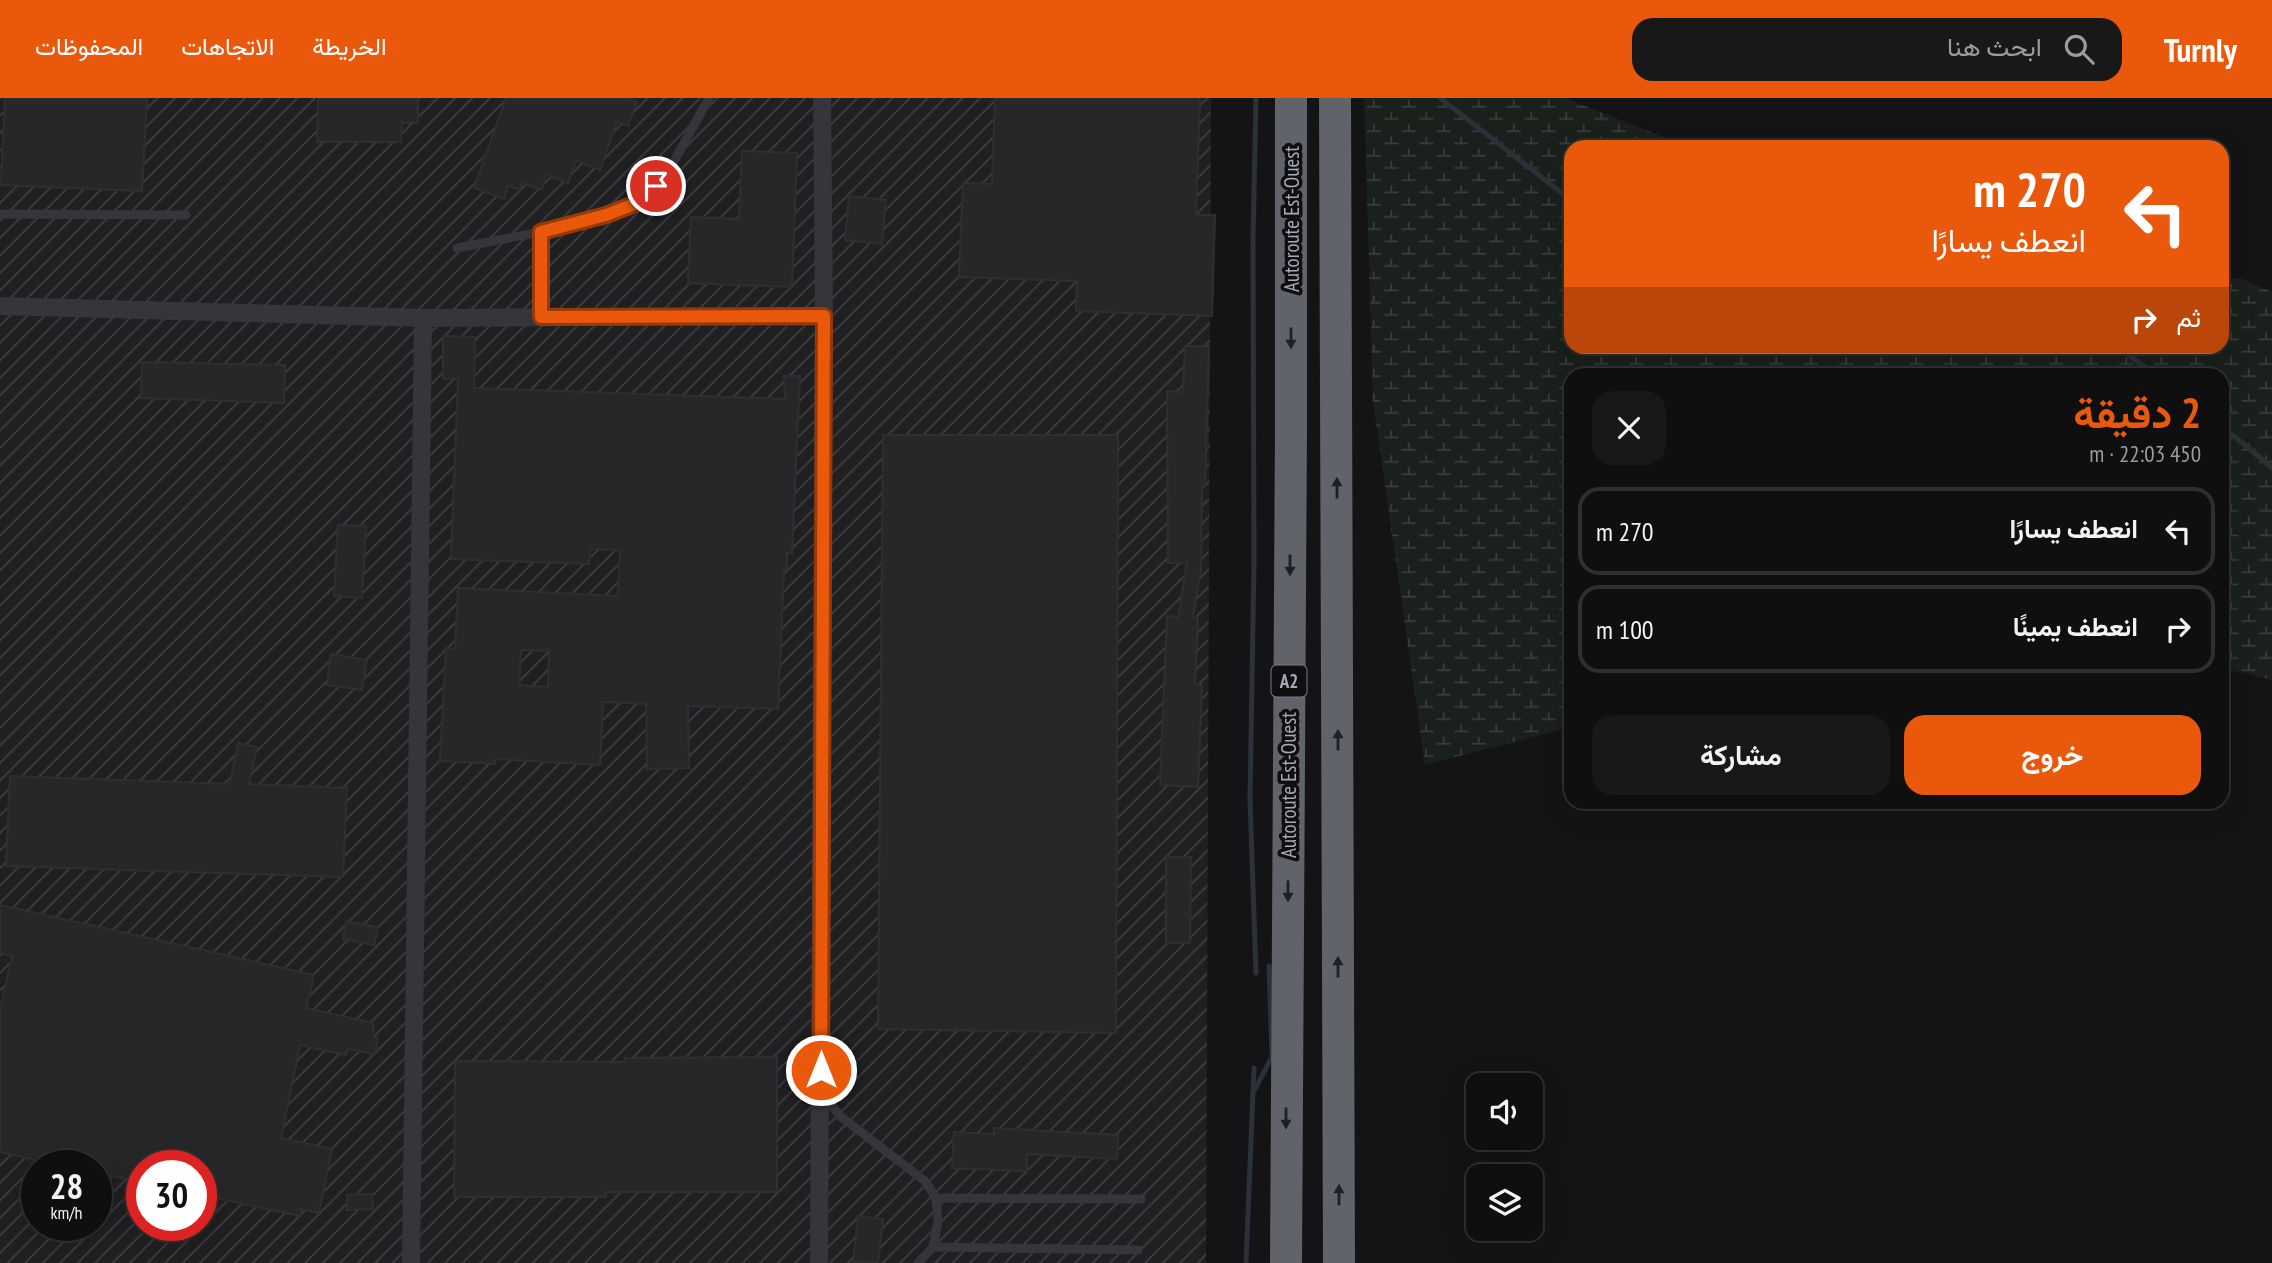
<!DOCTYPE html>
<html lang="ar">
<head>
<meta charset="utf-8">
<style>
  :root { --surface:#0f0f10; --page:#181819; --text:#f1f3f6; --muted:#9b9c9f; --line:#2f2f30; --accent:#ea580c }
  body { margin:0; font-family:"PT Sans Narrow",Vazirmatn,sans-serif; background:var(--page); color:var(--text); direction:rtl; height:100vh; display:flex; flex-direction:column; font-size:26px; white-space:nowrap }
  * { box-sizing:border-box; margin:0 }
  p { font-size:23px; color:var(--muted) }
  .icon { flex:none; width:38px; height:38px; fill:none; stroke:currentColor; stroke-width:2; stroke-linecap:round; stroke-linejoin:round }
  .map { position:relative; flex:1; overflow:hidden; direction:ltr }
  .sheet { position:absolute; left:1564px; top:270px; width:665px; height:441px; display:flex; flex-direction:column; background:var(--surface); border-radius:21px; box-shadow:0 7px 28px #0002,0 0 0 2px var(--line); direction:rtl }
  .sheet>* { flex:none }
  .hud { position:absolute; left:1564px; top:42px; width:665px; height:214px; border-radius:21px; box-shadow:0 7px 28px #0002,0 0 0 2px var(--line); direction:rtl; background:#ea580c; color:#fff; overflow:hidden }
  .controls { position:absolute; left:1466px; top:975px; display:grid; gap:14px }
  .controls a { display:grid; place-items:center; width:77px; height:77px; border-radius:14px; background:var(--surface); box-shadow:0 7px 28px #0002,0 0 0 2px var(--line); font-size:35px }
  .speed { position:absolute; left:21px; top:1052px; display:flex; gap:14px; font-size:35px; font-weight:700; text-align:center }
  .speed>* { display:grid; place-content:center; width:91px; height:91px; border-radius:50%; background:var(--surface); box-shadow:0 7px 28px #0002,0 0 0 2px var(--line); line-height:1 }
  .speed small { font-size:18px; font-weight:400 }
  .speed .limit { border:10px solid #d22; background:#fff; color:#111 }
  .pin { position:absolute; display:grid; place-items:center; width:60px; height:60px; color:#fff; margin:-30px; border:4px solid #fff; border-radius:50%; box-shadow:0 2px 7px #0007 }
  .me { position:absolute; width:77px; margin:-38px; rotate:0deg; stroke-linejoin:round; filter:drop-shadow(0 0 5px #0008) }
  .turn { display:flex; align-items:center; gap:24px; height:147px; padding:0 28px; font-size:32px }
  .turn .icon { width:91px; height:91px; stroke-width:2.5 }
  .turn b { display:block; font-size:49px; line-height:60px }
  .then { display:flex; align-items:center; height:66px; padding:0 28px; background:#0003; gap:14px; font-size:26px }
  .round { display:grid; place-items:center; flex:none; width:74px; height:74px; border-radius:21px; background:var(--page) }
  .summary { display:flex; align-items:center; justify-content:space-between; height:119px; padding:0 28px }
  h1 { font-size:42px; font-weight:700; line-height:52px; color:var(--accent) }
  .action { display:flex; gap:14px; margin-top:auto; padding:14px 28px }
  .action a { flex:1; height:80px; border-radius:21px; background:var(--accent); color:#fff; font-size:28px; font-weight:700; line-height:80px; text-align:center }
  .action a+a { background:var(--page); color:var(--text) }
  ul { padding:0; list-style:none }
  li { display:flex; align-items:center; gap:21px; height:88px; margin:0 14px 10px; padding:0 14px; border:4px solid var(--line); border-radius:21px }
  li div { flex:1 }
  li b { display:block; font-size:26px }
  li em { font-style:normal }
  header { display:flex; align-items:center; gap:42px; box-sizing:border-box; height:98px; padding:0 35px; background:var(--accent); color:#fff }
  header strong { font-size:33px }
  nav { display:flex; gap:38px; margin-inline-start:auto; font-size:24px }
  .search { width:490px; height:63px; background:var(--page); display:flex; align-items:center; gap:18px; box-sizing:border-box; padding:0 24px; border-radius:21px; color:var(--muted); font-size:26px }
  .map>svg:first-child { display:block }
  .industrial { fill:url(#industrial-furrows); fill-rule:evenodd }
  .wetland { fill:url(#wetland-marsh) }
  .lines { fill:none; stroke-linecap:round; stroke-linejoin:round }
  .stream { stroke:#2b3139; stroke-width:5 }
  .building { fill:#27272a; stroke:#2f2e32; stroke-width:2; fill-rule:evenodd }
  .service { stroke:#35353b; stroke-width:9 }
  .minor { stroke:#35353b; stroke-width:18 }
  .motorway { stroke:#61636b; stroke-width:32 }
  .oneway { fill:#1f2023 }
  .route-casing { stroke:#983908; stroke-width:18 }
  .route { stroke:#ea580c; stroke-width:12 }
  .labels { text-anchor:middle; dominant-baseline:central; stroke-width:7; stroke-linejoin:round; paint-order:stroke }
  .shield { fill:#0f0f11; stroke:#797b84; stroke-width:2 }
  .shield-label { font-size:19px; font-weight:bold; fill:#a6a9b6 }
  .street-label { font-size:21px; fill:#a6a9b6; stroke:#0f0f11 }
</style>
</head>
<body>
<header>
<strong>Turnly</strong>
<div class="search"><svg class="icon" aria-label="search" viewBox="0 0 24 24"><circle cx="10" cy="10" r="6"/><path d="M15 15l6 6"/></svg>ابحث هنا</div>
<nav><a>الخريطة</a><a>الاتجاهات</a><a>المحفوظات</a></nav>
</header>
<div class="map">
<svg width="2272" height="1165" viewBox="0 0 2272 1165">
  <defs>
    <pattern id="industrial-furrows" width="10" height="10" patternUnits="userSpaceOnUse" patternTransform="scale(1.75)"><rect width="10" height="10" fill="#202023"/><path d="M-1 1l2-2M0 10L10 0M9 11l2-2" fill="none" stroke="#3d3e41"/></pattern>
    <pattern id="wetland-marsh" width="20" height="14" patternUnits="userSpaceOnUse" patternTransform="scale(1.75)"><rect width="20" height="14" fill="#1a201c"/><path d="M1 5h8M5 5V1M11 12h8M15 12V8" fill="none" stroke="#383e3b"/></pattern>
  </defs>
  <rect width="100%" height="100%" fill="#141416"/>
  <!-- industrial -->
  <path class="industrial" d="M0,0H1211L1206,1165H0ZM37,1068H96V1127H37ZM142,1068H201V1127H142Z"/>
  <!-- wetland -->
  <polygon class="wetland" points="1364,0 1565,0 1689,49 1572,49 1572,248 2222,248 2223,179 2242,181 2272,194 2272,582 2223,570 2222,276 1572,276 1571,629 1425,667 1373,304"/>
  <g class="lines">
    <!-- stream -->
    <g class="stream">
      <polyline points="1440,0 1572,103"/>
      <polyline points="2117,248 2154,276"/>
      <polyline points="2222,328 2272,370"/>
      <polyline points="1256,875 1250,702 1254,464 1253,141 1256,0"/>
      <polyline points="1255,991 1272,959 1269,868"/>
      <polyline points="1246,1165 1254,970"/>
    </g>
  </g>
  <!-- building -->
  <g class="building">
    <polygon points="5,0 147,0 142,93 1,87"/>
    <polygon points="318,0 418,0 418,25 402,25 401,44 317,44"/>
    <polygon points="506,0 627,0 637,4 628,28 617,24 600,72 576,63 568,85 546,77 542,92 522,85 520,92 508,88 504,101 474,90"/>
    <polygon points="995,0 1200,0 1196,117 1215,117 1212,218 1076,213 1077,183 959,179 963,85 992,86"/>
    <polygon points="742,53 797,55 792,189 688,185 691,119 739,121"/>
    <polygon points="849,98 886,102 882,146 845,142"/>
    <path d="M443,238L475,239L474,290L785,301L784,278H800L792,455H787V472H784L778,611L688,608L689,670L647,671L646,606L603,604L600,667L495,661V666L440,663L446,550L455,551L458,490L618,498L620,452L590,451L589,466L451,461L458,281H443ZM521,552L549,553L548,589L519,587Z"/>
    <polygon points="1185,248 1209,248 1205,388 1202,388 1201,471 1193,519 1198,520 1195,587 1202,587 1198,689 1160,687 1167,518 1178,519 1187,465 1168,465 1167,293 1183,294"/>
    <polygon points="142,264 285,267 284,305 141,300"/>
    <polygon points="883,337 1118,337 1116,935 878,931"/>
    <polygon points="338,427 366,428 362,500 334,498"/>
    <polygon points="331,556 367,562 362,592 327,587"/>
    <polygon points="238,645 257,649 249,686 347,690 343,779 6,768 10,678 230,686"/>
    <polygon points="1166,759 1191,759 1190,845 1166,845"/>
    <polygon points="0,807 314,877 306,910 373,925 374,939 378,940 375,956 348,951 346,957 300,947 281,1040 332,1051 319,1115 301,1111 300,1118 201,1097 201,1068 142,1068 142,1084 96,1075 96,1068 62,1068 0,1054 0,912 12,858 0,855"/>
    <polygon points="346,823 378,829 374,847 343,841"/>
    <polygon points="777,959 777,1094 606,1094 606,1099 454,1099 455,963 625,964 625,960"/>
    <polygon points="994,1030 1118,1037 1117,1061 1027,1056 1027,1073 952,1070 954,1034 994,1036"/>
    <polygon points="372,1096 373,1111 347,1112 347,1097"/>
    <polygon points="858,1118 883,1121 878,1165 853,1164"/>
  </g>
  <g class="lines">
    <!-- service -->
    <g class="service">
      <polyline points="0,116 186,117"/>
      <polyline points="457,150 541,134 606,117 645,102 668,74 709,0"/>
      <polyline points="541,219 541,134"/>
      <polyline points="821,994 840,1018 925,1083 936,1100 938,1124 933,1149 918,1165"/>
      <polyline points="936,1100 1141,1101"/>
      <polyline points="933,1149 1138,1152"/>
    </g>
    <!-- minor -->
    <g class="minor">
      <polyline points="822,0 824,218"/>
      <polyline points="0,208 423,220 824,218 819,1165"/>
      <polyline points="411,1165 423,220"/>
    </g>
    <!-- motorway -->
    <g class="motorway">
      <polyline points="1335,0 1339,1165"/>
      <polyline points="1286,1165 1291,328 1291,0"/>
    </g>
  </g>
  <!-- one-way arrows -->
  <defs><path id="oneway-solid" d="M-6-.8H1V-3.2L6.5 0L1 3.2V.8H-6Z" transform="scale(1.75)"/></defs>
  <g class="oneway">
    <use href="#oneway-solid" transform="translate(1291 240) rotate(90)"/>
    <use href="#oneway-solid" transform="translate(1337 390) rotate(-90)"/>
    <use href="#oneway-solid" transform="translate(1290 467) rotate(90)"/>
    <use href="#oneway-solid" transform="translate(1338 642) rotate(-90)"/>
    <use href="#oneway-solid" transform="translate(1288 793) rotate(90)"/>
    <use href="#oneway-solid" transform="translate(1338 869) rotate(-90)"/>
    <use href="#oneway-solid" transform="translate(1286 1020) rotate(90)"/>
    <use href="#oneway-solid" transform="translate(1339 1097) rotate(-90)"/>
  </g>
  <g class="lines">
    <defs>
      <polyline id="route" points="656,88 645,102 606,117 541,134 541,219 824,218 821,972"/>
    </defs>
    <!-- route casing -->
    <use href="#route" class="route-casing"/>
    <!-- route -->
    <use href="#route" class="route"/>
  </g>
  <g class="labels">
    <!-- shield labels -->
    <rect class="shield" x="1271.5" y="567.5" width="35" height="31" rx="5"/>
    <g class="shield-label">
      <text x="1289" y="583">A2</text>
    </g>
    <!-- street labels -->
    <g class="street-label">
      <text transform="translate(1291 121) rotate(-90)">Autoroute Est-Ouest</text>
      <text transform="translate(1288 687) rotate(-90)">Autoroute Est-Ouest</text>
    </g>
  </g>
</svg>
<div class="controls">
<a><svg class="icon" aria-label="sound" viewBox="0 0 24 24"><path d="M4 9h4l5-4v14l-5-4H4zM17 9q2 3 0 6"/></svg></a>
<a><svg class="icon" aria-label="layers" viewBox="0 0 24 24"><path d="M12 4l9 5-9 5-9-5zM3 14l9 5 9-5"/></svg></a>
</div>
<div class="speed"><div>28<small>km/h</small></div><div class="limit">30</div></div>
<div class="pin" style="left:656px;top:88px;background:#d93025"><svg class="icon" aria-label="arrive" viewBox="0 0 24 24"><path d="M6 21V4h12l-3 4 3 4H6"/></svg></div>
<svg class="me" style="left:821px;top:972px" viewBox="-20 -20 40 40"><circle r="17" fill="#ea580c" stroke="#fff" stroke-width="3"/><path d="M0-11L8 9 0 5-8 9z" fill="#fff"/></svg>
<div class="hud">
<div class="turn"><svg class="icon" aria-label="left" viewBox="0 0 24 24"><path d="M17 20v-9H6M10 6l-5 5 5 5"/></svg><div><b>270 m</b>انعطف يسارًا</div></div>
<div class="then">ثم<svg class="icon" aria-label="right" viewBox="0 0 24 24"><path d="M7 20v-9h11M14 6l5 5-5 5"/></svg></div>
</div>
<section class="sheet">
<div class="summary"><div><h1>2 دقيقة</h1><p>450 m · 22:03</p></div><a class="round"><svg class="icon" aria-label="close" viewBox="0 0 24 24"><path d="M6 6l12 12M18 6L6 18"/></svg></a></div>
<ul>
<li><svg class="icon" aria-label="left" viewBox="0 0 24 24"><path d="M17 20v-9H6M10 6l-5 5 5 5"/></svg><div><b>انعطف يسارًا</b></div><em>270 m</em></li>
<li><svg class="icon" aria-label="right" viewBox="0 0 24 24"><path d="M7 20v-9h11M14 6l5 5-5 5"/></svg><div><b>انعطف يمينًا</b></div><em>100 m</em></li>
</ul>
<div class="action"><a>خروج</a><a>مشاركة</a></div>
</section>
</div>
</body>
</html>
